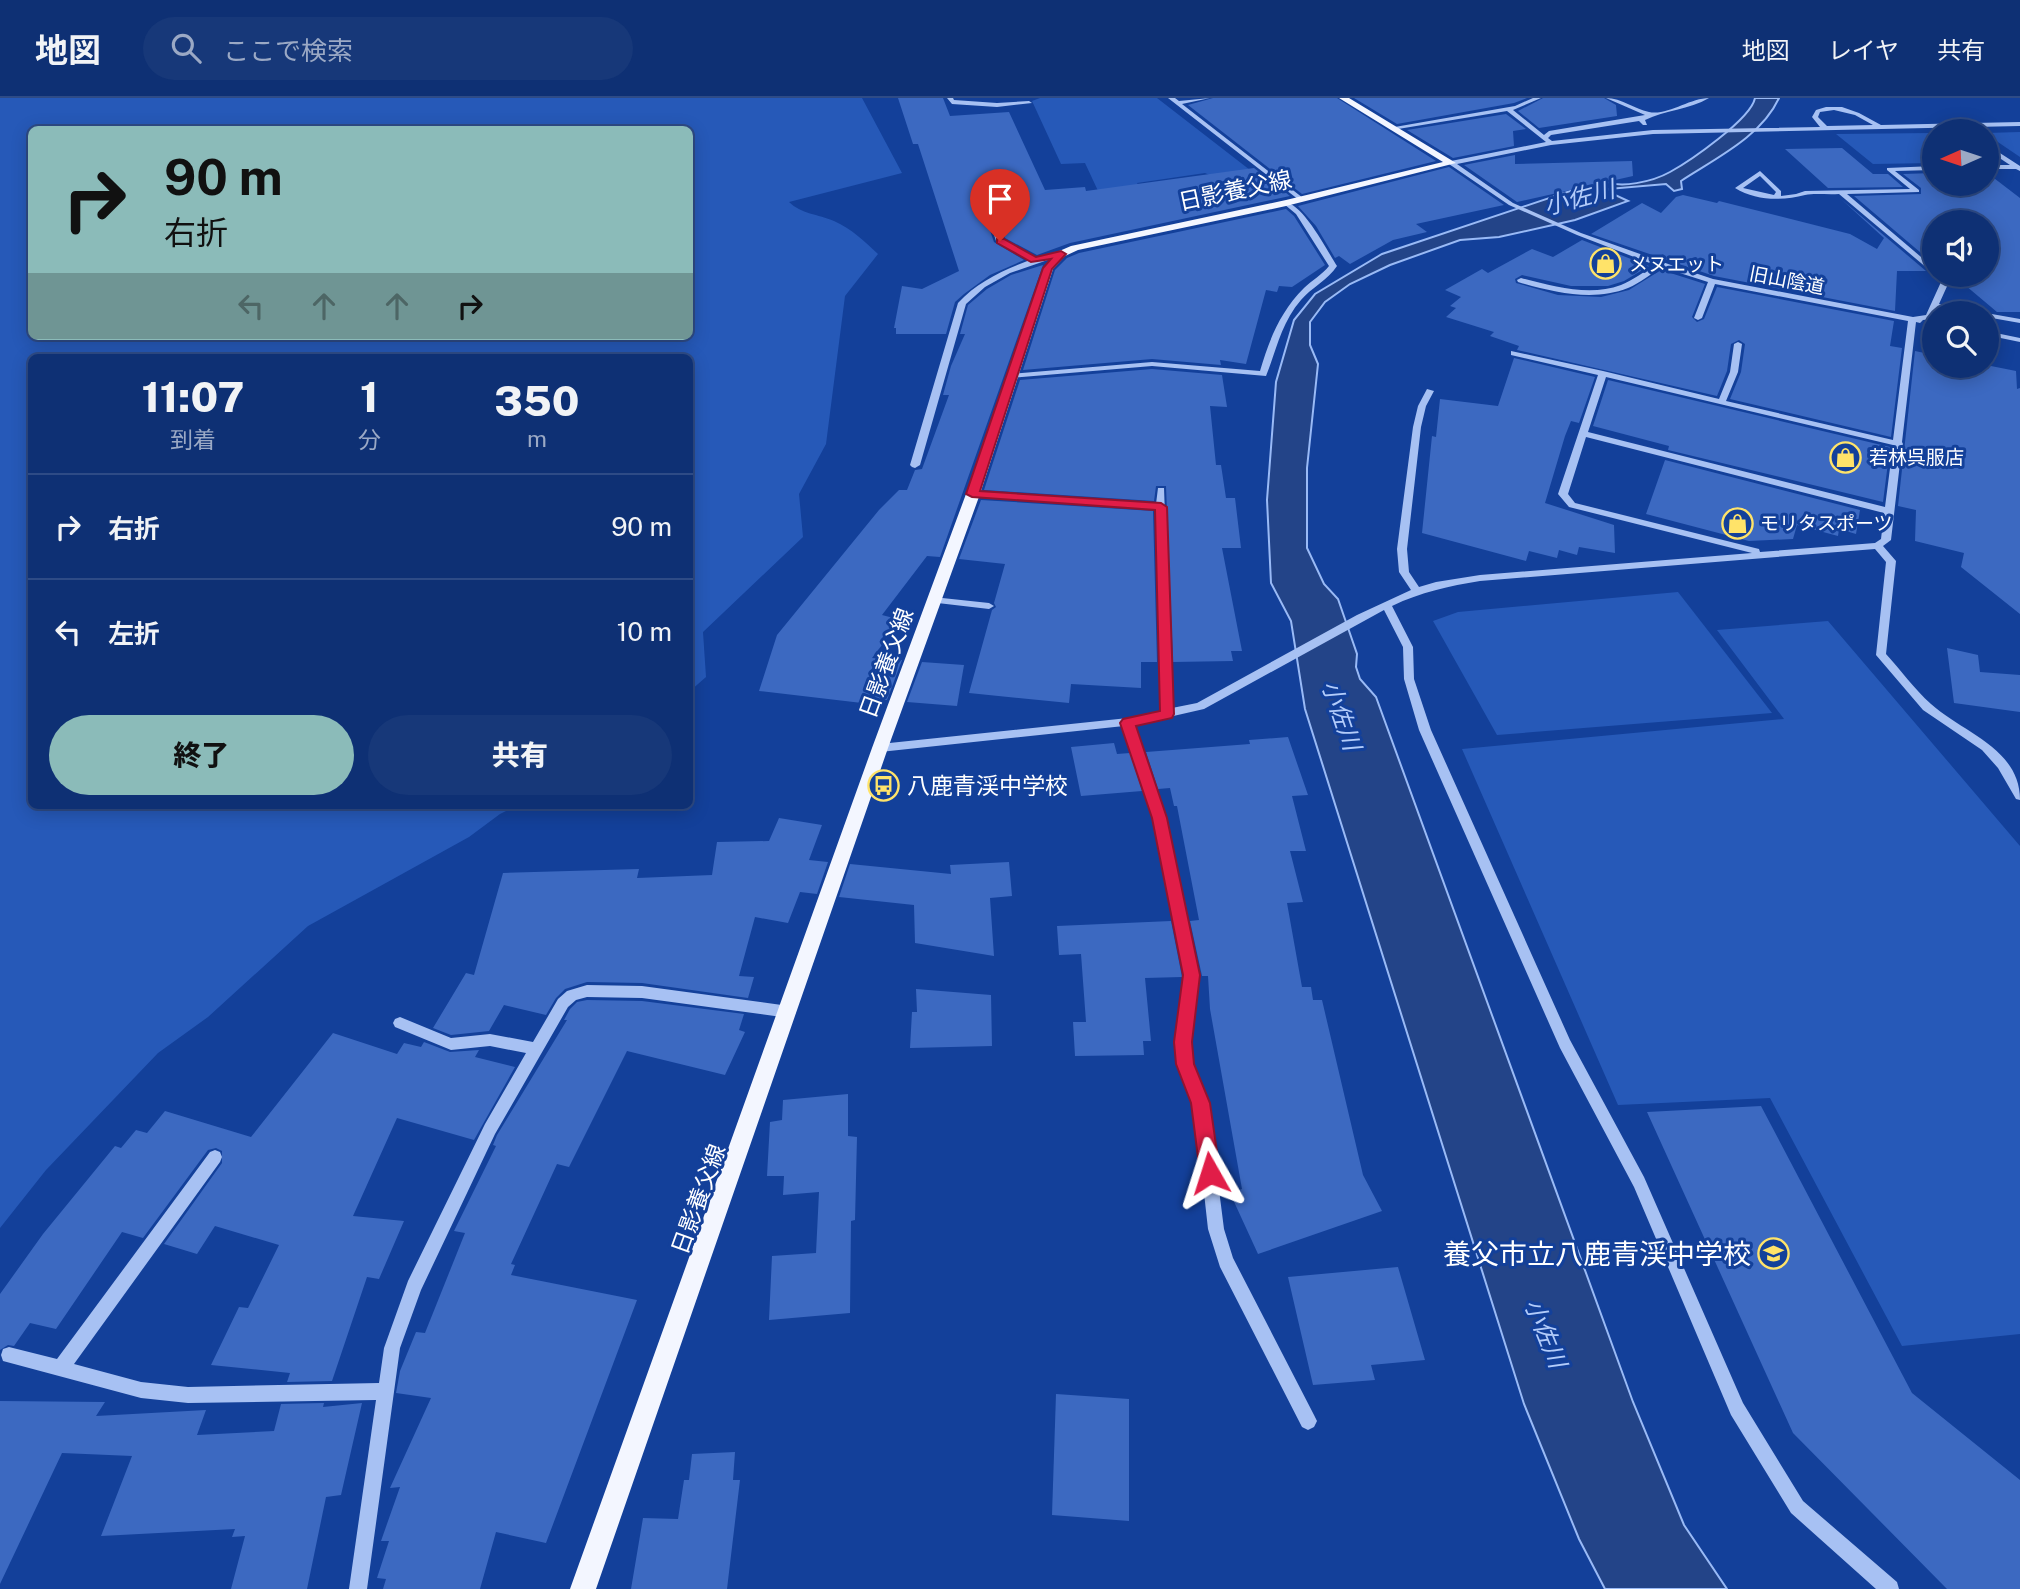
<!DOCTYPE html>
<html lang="ja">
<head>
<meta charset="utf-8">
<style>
  :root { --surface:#0e3074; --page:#173879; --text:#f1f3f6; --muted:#9ba9c5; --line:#2e4b86; --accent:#8bbbb9 }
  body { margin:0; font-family:"Public Sans","Noto Sans JP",sans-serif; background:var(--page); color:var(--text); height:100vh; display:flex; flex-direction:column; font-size:26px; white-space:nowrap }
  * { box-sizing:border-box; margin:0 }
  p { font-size:23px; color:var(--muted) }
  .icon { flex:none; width:38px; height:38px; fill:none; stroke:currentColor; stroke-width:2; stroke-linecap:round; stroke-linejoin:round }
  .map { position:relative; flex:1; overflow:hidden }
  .sheet { position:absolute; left:28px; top:256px; width:665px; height:455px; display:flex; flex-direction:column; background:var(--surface); border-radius:10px; box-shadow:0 4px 18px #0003,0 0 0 2px var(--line) }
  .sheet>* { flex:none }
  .banner { position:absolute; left:28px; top:28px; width:665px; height:214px; border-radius:10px; box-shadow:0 4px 18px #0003,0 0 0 2px var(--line); background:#8bbbb9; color:#111; overflow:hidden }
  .needle { width:46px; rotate:267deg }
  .fabs { position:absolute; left:1922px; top:21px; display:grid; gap:14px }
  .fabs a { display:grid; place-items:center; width:77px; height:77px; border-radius:50%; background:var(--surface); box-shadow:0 4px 18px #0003,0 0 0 2px var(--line); font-size:35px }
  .pin { position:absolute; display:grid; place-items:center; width:60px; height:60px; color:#fff; margin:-72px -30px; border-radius:50% 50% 50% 0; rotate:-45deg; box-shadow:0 0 7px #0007 }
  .pin .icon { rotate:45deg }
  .me { position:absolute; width:77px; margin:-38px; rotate:354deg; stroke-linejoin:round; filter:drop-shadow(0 0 5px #0008) }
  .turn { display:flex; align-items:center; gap:24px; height:147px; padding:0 21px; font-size:32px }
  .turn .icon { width:91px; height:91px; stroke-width:2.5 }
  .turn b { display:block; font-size:49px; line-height:60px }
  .lanes { display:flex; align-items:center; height:66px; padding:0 21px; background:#0003; justify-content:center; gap:35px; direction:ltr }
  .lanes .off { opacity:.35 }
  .eta { display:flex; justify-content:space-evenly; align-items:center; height:119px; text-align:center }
  .eta b { font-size:42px; font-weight:800; line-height:49px }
  .action { display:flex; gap:14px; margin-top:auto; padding:14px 21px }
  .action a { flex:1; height:80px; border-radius:42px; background:var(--accent); color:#111; font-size:28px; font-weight:800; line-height:80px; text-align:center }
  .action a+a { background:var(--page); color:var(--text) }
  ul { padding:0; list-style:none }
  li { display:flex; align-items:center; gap:21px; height:105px; padding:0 21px; border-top:2px solid var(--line) }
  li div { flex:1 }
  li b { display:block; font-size:26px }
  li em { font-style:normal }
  header { display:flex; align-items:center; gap:42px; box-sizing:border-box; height:98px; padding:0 35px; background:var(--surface); border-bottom:2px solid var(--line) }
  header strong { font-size:33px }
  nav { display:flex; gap:38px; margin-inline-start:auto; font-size:24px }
  .search { width:490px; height:63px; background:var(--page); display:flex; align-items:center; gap:18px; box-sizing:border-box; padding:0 24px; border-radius:38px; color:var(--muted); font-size:26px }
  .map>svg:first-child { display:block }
  .green { fill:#2659b8; fill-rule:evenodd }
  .water { fill:#234488; stroke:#99baf6; stroke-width:2 }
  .building { fill:#3c69c1 }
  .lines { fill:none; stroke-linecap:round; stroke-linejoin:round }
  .minor { fill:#a7c1f3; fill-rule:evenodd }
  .major { fill:#f3f6ff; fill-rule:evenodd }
  .route { fill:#e11d48; stroke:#92132f; stroke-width:2 }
  .labels { text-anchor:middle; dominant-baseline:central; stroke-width:6; stroke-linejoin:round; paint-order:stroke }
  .far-poi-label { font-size:19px; fill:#fff; stroke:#13409a; text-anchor:start }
  .far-street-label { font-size:19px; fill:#fff; stroke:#13409a }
  .street-label { font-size:23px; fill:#fff; stroke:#13409a }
  .poi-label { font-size:23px; fill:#fff; stroke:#13409a; text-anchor:start }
  .water-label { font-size:24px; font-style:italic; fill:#b3ccfa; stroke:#13409a }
  .near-poi-label { font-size:28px; fill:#fff; stroke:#13409a; text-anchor:end }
</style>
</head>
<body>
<header>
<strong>地図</strong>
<div class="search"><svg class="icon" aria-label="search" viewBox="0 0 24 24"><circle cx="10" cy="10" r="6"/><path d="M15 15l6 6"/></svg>ここで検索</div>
<nav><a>地図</a><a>レイヤ</a><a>共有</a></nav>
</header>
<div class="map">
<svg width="2020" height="1491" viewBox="0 0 2020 1491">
  <rect width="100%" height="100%" fill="#13409a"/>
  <!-- green -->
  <g class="green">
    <path d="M0,0H862L902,75L789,104C801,116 818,116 834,123C852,131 864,143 878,156L845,198L826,346L799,396L803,439L703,534L706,579L690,593V259H32V707H518L500,716L469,739L308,828L208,919L158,955L46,1072L0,1130ZM32,32H690V238H32Z"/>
    <polygon points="1040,0 1157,0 1250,72 1216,80 1205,75 1137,85 1142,92 1099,95 1085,65 1061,66 1032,3"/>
    <polygon points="2020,34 2020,59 1986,36 1986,35"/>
    <polygon points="1934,35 1934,65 1873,66 1836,36"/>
    <polygon points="1678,494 1772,615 1497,637 1433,523 1458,514"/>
    <polygon points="1828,523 2020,748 2020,1236 1902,1248 1770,1000 1618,1007 1462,651 1784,621 1717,532"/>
  </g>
  <!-- water -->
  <path class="water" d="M1755,0H1779C1761,39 1716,60 1681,83L1682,91L1674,93L1666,86L1608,91L1615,97L1628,103L1575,122L1499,139L1460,142L1390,167L1350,186L1325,204L1310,224V247L1318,266L1307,370V450L1324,486L1338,501L1357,556L1356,569L1360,581L1376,599L1633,1304L1684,1427L1727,1491H1605L1579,1441L1524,1306L1305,611L1291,523L1271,485L1267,402L1276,284L1294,222L1315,196L1382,156L1603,82C1619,92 1654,83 1670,74C1690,63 1751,21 1755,0Z"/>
  <!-- building -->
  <g class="building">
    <polygon points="898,0 943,0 950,18 1009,14 1045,92 1085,89 1086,93 1254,70 1290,98 1070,145 1037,157 1005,140 988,93 982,90 977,95 994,144 1024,162 990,177 964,196 955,204 946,236 896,236 896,230 894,230 902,188 922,191 959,173 918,46 913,46"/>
    <polygon points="1213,0 1337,0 1436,63 1302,96 1188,7"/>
    <polygon points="1354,0 1527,0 1514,5 1397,26"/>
    <polygon points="1543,0 1604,0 1616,7 1617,18 1539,30 1518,13"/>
    <polygon points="1506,16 1526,31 1513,33 1514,48 1453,60 1407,32"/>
    <polygon points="1842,50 1873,76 1888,76 1903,89 1828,90 1785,51"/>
    <polygon points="1515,57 1515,66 1632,63 1633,78 1517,104 1464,67"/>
    <polygon points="1449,69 1504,107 1416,126 1427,134 1393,142 1350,166 1339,158 1335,160 1316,128 1298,108"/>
    <polygon points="1986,74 2020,100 2020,214 1997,214 1953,177 1986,177 1986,124 1934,124 1934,166 1854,98 1921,96 1921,90 1903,76 1934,75 1934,86 1986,86"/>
    <polygon points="1683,97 1717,105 1719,103 1850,136 1877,151 1884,140 1841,101 1926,173 1897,173 1895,213 1714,178 1591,136 1642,105 1661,115 1676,99"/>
    <polygon points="1286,111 1294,118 1325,167 1292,189 1279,188 1277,194 1266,192 1246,266 1220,262 1221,267 1152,261 1023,272 1055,172 1067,160 1079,155"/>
    <polygon points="1582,142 1649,168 1624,183 1608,188 1571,188 1522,177 1515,181 1516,185 1558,197 1601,199 1629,192 1661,172 1705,186 1692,219 1697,224 1704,221 1717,189 1894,223 1890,248 1902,250 1891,339 1730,301 1741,274 1745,246 1739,242 1731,246 1727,273 1717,298 1517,252 1519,248 1490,238 1494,234 1446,219 1456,210 1450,208 1461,199 1445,192 1482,171 1488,175 1532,151 1553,159"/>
    <polygon points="1043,167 940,459 927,458 882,517 901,522 872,560 902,562 887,602 864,601 862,605 759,593 777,537 879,412 899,392 907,392 915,372 922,371 949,297 943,297 951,268 965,236 960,236 968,207 987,191 1011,177"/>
    <polygon points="1915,253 1934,257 1934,268 1986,267 2016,273 2017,291 2020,290 2020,516 1961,469 1964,455 1915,443 1916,412 1898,408"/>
    <polygon points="1514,260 1595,279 1579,325 1571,323 1565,338 1545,405 1614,427 1615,455 1579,449 1577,457 1559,452 1557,460 1529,453 1526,463 1422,435 1432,338 1436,339 1440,301 1498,308"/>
    <polygon points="1152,271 1222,277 1227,309 1210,308 1216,367 1221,367 1226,400 1235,400 1241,450 1222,450 1242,553 1231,553 1233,563 1173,564 1166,388 1156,388 1154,403 984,392 1020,282"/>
    <polygon points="1608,282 1890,349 1883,404 1668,352 1669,348 1593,328"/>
    <polygon points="1665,362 1860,412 1856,436 1839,431 1838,438 1797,427 1793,441 1749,443 1646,416"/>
    <polygon points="981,402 1153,413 1157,564 1141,564 1141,590 1071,586 1069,605 969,595 992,512 996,509 994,505 1005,466 959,461"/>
    <polygon points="1947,550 1978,557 1980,574 2020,577 2020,614 1954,605"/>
    <polygon points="922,564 964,567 957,608 907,604"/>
    <polygon points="1288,639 1308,697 1292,698 1306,753 1290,753 1303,804 1287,805 1302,889 1311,889 1313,902 1322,902 1363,1077 1382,1113 1258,1156 1230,1095 1242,1091 1210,911 1208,878 1202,878 1190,823 1199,822 1177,708 1174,708 1170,690 1158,691 1146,654 1250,646 1249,642"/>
    <polygon points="1114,645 1117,656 1130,655 1142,693 1081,698 1071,649"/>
    <polygon points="779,720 822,727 809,762 828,764 817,796 800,794 788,825 755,819 739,878 754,879 748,900 642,885 587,884 565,891 556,900 546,917 504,907 489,933 451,937 433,930 466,875 474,877 503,775 639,771 637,780 712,777 717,744 769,743"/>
    <polygon points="1009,764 1012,798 990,800 994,858 915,845 914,807 839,799 850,766 951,776 950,767"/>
    <polygon points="1171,823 1182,879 1145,880 1151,943 1143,943 1144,957 1075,958 1073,924 1086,924 1081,856 1059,857 1057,828"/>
    <polygon points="916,891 991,897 992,948 910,950 912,914 917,914"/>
    <polygon points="587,902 642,903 744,916 739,932 745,934 725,977 627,953 569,1069 557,1066 511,1166 515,1167 511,1177 637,1202 546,1445 496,1434 480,1491 383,1491 386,1481 377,1480 389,1443 381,1443 400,1389 390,1390 431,1300 396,1295 400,1273 416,1234 425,1235 465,1135 454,1133 496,1048 493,1047 497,1037 567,922 564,922 570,911 577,904"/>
    <polygon points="333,935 397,956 404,945 421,949 424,944 450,954 479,952 475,959 515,969 474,1042 397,1020 353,1118 404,1123 379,1181 367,1179 332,1283 287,1284 290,1275 211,1267 239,1209 248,1210 279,1147 215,1128 197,1156 164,1146 222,1065 222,1053 216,1050 208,1052 143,1140 122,1134 56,1231 30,1225 14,1248 8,1247 0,1252 0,1196 43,1136 115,1048 121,1050 136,1032 147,1035 165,1013 251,1039"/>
    <polygon points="848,996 848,1038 857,1039 855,1122 851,1123 850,1215 769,1222 772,1158 816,1155 819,1094 783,1097 784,1078 767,1078 770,1024 782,1022 783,1002"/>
    <polygon points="1761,1008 1912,1295 2020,1382 2020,1491 1947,1491 1793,1335 1647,1014"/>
    <polygon points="1398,1169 1425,1262 1371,1267 1375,1282 1313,1287 1288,1179"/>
    <polygon points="1056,1296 1129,1301 1129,1423 1052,1417"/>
    <polygon points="0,1303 105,1304 96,1318 206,1312 197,1337 274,1333 281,1306 324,1305 323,1309 362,1305 341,1397 326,1399 307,1491 231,1491 245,1438 232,1439 235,1431 101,1438 132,1358 62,1355 0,1486"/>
    <polygon points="735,1354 733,1382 740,1382 727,1491 631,1491 643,1420 678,1421 684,1382 689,1382 692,1356"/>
  </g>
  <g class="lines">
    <!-- minor -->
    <g class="minor">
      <polygon points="947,0 953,0 954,2 997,5 1029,3 1032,5 997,9 952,6"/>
      <polygon points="1168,0 1175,0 1179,3 1210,0 1182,6 1303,100 1303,102 1299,102"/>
      <path d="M1533,0H1541L1513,12L1544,37L1549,33L1645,17L1606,0C1622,0 1634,11 1649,14C1667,18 1690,0 1709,0C1689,12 1665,12 1645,22L1647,27H1643L1639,23L1551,37L1548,40L1552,43L1653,32L1820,29L1812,19L1816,12L1826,9H1842L1859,15L1881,27L2020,24V28L1653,36L1551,47L1457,66L1513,105L1581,135L1671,167L1713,181L1913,219L1926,217L1941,184L1933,177H1941L1949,184L1939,206L1979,213L1980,215H1964L1937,211L1932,221L1923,222L1920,225L1916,224L1902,344L1903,346L1902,348L1891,442L1883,448L1896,463L1886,556C1901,572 1914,591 1931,606C1963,635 2020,650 2020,702L2016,701L1998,670L1982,652L1923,612L1876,557L1886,464L1875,451L1480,483C1449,488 1421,494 1392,508L1413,549L1414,581L1431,632L1570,942L1644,1079L1743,1305L1803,1403L1897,1484L1899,1491H1876L1791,1415L1731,1317L1634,1089L1560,950L1419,632L1404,581L1403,549L1384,512L1204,611L1134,627L1165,720L1199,877L1190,944L1192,966L1208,1005L1224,1131L1233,1160L1314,1317L1317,1323L1314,1329L1308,1332L1302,1329L1220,1169L1208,1131L1194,1005L1178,966L1176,944L1185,877L1153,720L1124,628L880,654L874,650L880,646L1128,620L1161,613L1156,411L973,399L970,398V394L1156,406L1158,390H1164L1172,610L1197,605L1357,517L1411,492L1399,474L1397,451L1413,329L1418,308L1427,291L1434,293L1426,308L1421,329L1407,451L1409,474L1419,489L1436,484L1480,477L1752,455L1569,409L1558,396L1598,277L1511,257V253L1603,273L1719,301L1730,274L1734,246L1738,244L1742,246L1738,274L1726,303L1893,342L1908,223L1715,186L1702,220L1698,222L1694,220L1708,184L1661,169C1651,176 1640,185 1628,190C1593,204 1553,194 1518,184L1517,182L1521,180C1553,188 1589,199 1621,187C1633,182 1644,174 1655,167L1577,137L1509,107L1449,66V64L1451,63L1546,44L1507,13L1392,32L1389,30L1515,8ZM1834,12L1855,17L1873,27L1827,28L1818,19L1820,14ZM1606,279L1893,347L1885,409L1588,334ZM1586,339L1884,415L1881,441L1875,445L1760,454L1759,451L1575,405L1568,396Z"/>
      <polygon points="1986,46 2020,68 2020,73 2016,71 1986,71 1986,67 2010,67 1986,51"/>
      <path d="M1934,68V72L1895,73L1919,92V94L1847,96L1934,170V176L1839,96C1828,97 1815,95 1805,97C1782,103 1756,103 1735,90L1760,73L1781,93V98L1796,96L1805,93L1910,91L1887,72V70ZM1760,78L1776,94L1774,97L1743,90Z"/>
      <path d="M983,92L986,94L1003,142L1037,160L1061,154L1065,156L1010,175L985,189L966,206L920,367L915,370L912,369L910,367L958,205C977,184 1003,172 1030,162L996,143L980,94Z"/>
      <path d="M1284,104C1303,105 1326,151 1337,168C1328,182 1311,190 1301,202C1281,225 1277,251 1266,278L1152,268L1011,280L1007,278L1011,276L1152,264L1260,273C1269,242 1280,214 1304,190C1312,182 1322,177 1329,168L1296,116L1284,106Z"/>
      <polygon points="1984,215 1986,215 2020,221 2020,225 1986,219 1986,215"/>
      <polygon points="1986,233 2020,240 2020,244 1986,237"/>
      <polygon points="933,499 989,505 994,508 989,511 929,504 929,500"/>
      <polygon points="587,887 642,888 789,908 794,910 796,914 794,918 789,920 642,900 587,899 576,902 568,909 495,1036 421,1192 400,1250 367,1491 349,1491 376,1302 188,1305 141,1300 3,1263 1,1257 3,1251 9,1249 57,1261 210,1054 215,1052 220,1054 222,1059 220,1064 74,1266 141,1284 188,1289 379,1285 384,1250 408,1183 485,1026 526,955 490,948 451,952 395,929 393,925 395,921 400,919 451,940 490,936 533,944 558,901 567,893"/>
    </g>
    <!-- major -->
    <polygon class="major" points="1339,0 1349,0 1456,65 1286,108 1078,152 1065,158 1053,171 980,396 888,650 596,1491 570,1491 872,650 966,396 1043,170 1057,154 1071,148 1286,102 1443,64"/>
  </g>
  <!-- route -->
  <polygon class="route" points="997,141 1004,141 1036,159 1061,153 1066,156 1052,171 980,393 1161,405 1167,409 1174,616 1172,620 1136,628 1167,720 1200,877 1192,944 1194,966 1210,1005 1220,1075 1217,1082 1210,1084 1203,1082 1200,1075 1191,1005 1176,966 1174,944 1183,877 1152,720 1120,625 1123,621 1160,613 1155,412 972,399 966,396 1043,170 1051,161 1031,164 997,145"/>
  <!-- icons -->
  <defs>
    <symbol id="shop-ring" viewBox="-11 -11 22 22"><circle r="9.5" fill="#13409a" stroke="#ffe369" stroke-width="1.5"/><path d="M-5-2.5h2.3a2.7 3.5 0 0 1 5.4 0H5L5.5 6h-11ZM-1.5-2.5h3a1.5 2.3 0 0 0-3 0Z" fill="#ffe369"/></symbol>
    <symbol id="bus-ring" viewBox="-11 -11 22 22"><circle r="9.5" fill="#13409a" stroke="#ffe369" stroke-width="1.5"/><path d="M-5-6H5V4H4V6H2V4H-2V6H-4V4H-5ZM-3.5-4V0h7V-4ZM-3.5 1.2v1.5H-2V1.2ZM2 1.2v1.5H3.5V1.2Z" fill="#ffe369"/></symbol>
    <symbol id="school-ring" viewBox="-11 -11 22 22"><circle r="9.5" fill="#13409a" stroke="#ffe369" stroke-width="1.5"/><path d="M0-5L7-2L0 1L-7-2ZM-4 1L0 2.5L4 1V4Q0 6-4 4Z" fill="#ffe369"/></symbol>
  </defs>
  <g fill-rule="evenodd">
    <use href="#shop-ring" x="1588" y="148" width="35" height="35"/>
    <use href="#shop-ring" x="1828" y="342" width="35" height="35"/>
    <use href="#shop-ring" x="1720" y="408" width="35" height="35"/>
    <use href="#bus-ring" x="866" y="670" width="35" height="35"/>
    <use href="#school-ring" x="1756" y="1138" width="35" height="35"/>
  </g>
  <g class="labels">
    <!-- far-poi labels -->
    <g class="far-poi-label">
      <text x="1629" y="166">メヌエット</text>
      <text x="1869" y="359">若林呉服店</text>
      <text x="1760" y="425">モリタスポーツ</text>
    </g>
    <!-- far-street labels -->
    <g class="far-street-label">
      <text transform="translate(1787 182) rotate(11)">旧山陰道</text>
    </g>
    <!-- street labels -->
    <g class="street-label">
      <text transform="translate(1235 92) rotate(-12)">日影養父線</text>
      <text transform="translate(886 565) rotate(-70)">日影養父線</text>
      <text transform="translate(698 1101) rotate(-70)">日影養父線</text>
    </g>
    <!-- poi labels -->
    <g class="poi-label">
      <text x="907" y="687">八鹿青渓中学校</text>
    </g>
    <!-- water labels -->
    <g class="water-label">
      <text transform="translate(1579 99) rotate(-15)">小佐川</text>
      <text transform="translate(1342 617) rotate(71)">小佐川</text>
      <text transform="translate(1546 1235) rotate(68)">小佐川</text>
    </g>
    <!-- near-poi labels -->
    <g class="near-poi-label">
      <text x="1751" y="1155">養父市立八鹿青渓中学校</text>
    </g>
  </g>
</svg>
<div class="fabs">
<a><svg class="needle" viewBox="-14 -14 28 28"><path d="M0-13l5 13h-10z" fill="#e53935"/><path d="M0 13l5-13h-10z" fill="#9ba9c5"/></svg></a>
<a><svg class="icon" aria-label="sound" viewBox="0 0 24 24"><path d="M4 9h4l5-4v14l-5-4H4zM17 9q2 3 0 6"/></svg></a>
<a><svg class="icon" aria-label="search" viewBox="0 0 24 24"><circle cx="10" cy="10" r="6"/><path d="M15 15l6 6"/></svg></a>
</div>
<div class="pin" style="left:1000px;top:143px;background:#d93025"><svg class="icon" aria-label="arrive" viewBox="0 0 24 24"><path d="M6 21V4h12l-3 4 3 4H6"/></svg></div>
<svg class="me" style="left:1210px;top:1075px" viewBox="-20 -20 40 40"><path d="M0-17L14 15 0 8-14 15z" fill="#e11d48" stroke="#fff" stroke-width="4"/></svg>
<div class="banner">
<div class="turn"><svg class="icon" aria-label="right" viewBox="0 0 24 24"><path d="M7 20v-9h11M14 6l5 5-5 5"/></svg><div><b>90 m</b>右折</div></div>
<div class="lanes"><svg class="icon off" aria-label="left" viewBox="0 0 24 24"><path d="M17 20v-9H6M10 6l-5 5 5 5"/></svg><svg class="icon off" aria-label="ahead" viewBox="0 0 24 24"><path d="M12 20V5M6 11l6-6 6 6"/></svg><svg class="icon off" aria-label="ahead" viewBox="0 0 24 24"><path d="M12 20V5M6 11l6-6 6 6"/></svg><svg class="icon" aria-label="right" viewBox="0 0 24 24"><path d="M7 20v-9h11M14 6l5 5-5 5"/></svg></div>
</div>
<section class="sheet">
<div class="eta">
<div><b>11:07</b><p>到着</p></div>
<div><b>1</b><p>分</p></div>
<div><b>350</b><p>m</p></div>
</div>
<ul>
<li><svg class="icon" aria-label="right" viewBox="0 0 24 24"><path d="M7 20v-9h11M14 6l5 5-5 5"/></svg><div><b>右折</b></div><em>90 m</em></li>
<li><svg class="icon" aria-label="left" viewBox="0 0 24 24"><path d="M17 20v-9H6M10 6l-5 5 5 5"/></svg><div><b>左折</b></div><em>10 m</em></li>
</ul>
<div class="action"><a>終了</a><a>共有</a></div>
</section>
</div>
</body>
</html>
